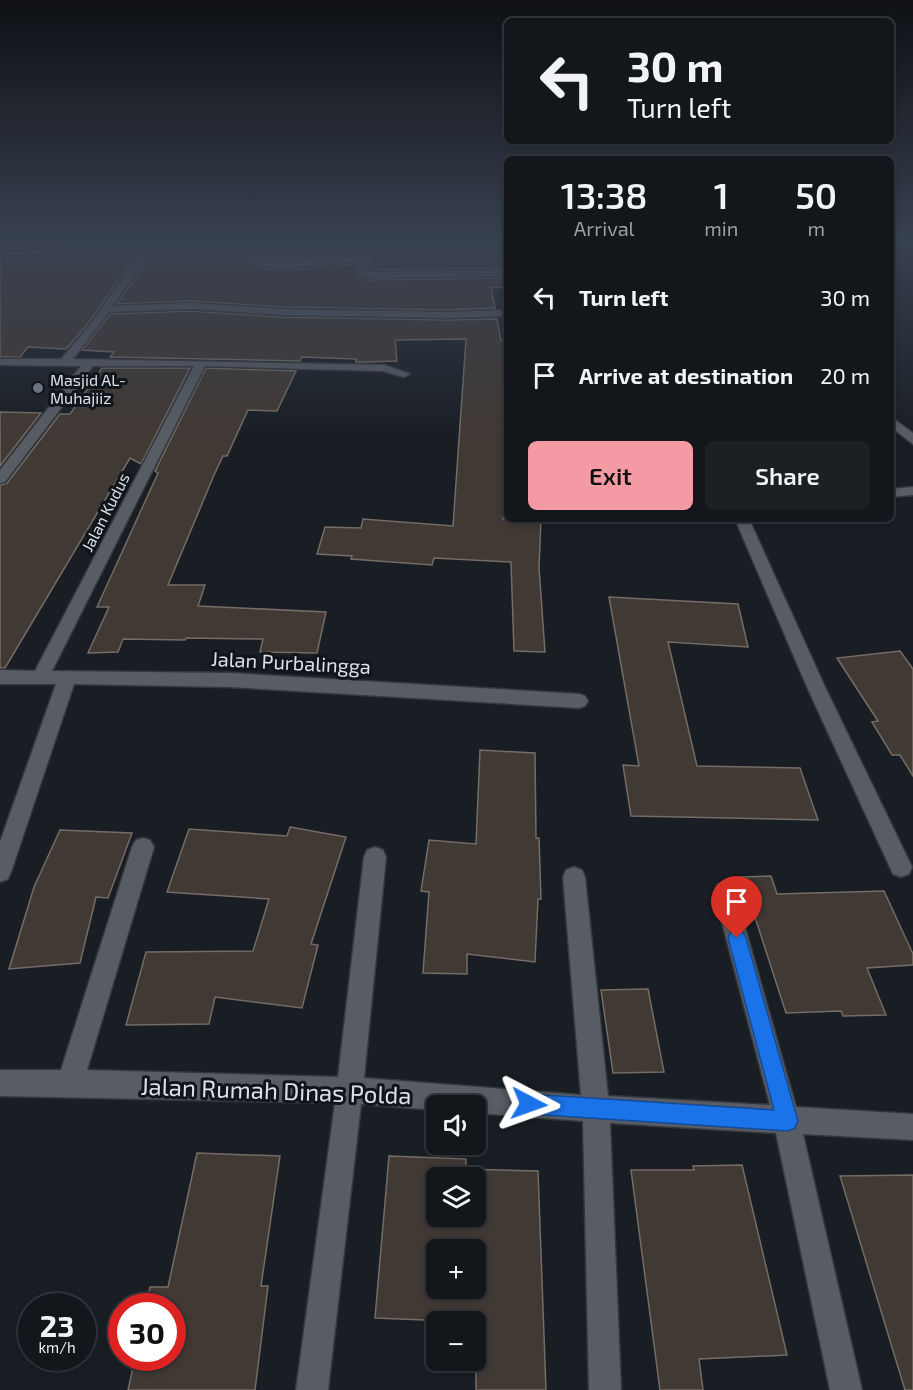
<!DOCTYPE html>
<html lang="en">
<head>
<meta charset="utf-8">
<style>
  :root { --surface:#13161b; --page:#1c1f24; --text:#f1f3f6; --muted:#9d9fa3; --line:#32353a; --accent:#f49aa5 }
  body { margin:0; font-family:"Exo 2",sans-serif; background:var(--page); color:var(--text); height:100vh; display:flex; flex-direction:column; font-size:22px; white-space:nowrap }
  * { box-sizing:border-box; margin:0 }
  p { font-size:20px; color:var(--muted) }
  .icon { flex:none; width:33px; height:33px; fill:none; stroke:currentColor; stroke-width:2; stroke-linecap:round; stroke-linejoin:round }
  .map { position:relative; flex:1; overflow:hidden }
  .side { position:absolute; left:504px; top:156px; width:390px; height:366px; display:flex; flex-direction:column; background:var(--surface); border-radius:9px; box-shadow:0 3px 9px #0003,0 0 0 2px var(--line) }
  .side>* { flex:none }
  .hud { position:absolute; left:504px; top:18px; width:390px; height:126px; border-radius:9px; box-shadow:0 3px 9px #0003,0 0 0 2px var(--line); background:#13161b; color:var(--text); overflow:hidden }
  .controls { position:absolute; left:426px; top:1095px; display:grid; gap:12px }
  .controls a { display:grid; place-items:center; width:60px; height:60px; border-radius:9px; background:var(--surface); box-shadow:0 3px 9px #0003,0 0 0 2px var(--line); font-size:30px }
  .speed { position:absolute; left:18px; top:1293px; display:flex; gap:12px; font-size:30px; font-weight:700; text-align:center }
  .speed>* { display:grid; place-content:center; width:78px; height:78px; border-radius:50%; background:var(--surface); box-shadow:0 3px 9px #0003,0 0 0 2px var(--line); line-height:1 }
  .speed small { font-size:15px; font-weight:400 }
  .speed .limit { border:9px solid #d22; background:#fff; color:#111 }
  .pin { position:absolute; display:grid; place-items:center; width:51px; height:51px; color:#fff; margin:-62px -26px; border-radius:50% 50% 50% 0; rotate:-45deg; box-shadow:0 0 6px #0007 }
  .pin .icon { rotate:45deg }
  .me { position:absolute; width:66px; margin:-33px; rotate:94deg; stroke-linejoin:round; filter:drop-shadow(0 0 4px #0008) }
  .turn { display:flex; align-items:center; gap:21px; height:126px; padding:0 24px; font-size:27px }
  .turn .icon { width:78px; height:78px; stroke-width:2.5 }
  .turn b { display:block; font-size:42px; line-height:51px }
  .eta { display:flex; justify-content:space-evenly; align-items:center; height:102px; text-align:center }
  .eta b { font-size:36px; font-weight:600; line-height:42px }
  .cta { display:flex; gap:12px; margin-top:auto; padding:12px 24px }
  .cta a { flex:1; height:69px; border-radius:9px; background:var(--accent); color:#111; font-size:24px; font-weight:600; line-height:69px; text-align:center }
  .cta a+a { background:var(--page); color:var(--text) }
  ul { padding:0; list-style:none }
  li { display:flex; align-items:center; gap:18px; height:78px; padding:0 24px }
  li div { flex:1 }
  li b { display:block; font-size:22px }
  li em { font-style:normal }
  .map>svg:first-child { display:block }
  .building { fill:#413934; stroke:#756c66; stroke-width:1.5; fill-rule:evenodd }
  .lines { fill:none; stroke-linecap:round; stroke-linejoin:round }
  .minor-casing { stroke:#34383c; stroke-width:3 }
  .major-casing { stroke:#34383c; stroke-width:3 }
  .minor { fill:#585d65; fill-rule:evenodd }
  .major { fill:#a47751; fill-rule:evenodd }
  .route { fill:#1a73e8; stroke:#114b97; stroke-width:1.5 }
  .worship-dot { fill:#6b7280; stroke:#10151b; stroke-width:2 }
  .labels { text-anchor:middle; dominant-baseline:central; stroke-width:6; stroke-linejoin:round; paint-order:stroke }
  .far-poi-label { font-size:16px; fill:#dce0e4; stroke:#10151b; text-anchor:start }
  .far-street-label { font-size:16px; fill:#dce0e4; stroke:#10151b }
  .street-label { font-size:20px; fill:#dce0e4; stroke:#10151b }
  .near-street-label { font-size:24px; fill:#dce0e4; stroke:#10151b }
</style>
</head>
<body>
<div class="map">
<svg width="913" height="1390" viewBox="0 0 913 1390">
  <rect width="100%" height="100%" fill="#191e24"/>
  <!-- building -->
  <g class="building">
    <polygon points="211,243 256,243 247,261 257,266 269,269 299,269 353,264 356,265 358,277 367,280 507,278 507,287 491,288 495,308 447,310 282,307 190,301 117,304 155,249 209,248"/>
    <polygon points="269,243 490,243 492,246 507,244 507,268 370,270 368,258 354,255 261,258"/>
    <polygon points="89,247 141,248 87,325 66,349 28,347 20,357 0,357 0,254 87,250"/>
    <polygon points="190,311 282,317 447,320 497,319 501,341 507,340 507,403 503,403 503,519 541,519 539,568 545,652 514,651 511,562 434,558 432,565 351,559 352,556 317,554 325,527 361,528 363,519 453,526 466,339 395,340 397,361 365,362 356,362 356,359 302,357 300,361 110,357 114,352 82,350 110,314"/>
    <polygon points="102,368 190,368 141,464 130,458 5,668 0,668 0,485 7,483 60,414 70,414"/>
    <polygon points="206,368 296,371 277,411 248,410 227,456 223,456 214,475 168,585 205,585 198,606 326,612 317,653 260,652 263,639 186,638 185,640 123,639 118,652 88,653 109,607 97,607 158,473 155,471"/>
    <polygon points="0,412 41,413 0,466"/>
    <polygon points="609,597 738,604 748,647 668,642 697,766 800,768 818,820 631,816 623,765 639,766"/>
    <polygon points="900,651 913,669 913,776 900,755 892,755 872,722 878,721 837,658"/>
    <polygon points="480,750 535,753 536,838 539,838 541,899 538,899 535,962 467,954 467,974 423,973 429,892 421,891 429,840 476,844"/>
    <polygon points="290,827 346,837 311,944 318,945 302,1008 215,997 209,1024 126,1025 146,952 253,951 269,899 167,892 189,829 287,836"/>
    <polygon points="60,830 132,833 108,898 96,897 80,963 9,969 34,887"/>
    <polygon points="771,876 777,894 884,891 913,954 913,965 867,968 886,1015 843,1016 841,1011 786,1013 742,877"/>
    <polygon points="648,989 664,1072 613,1073 601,990"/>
    <polygon points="197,1153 280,1156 261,1286 268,1286 255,1390 128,1390 135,1358 172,1358 172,1306 146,1306 150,1287 168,1287"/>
    <path d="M389,1156L466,1159V1169L538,1171L546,1390H476V1322L375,1318ZM436,1178H476V1216H436ZM436,1250H476V1288H436Z"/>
    <polygon points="742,1165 787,1355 699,1359 703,1390 660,1390 631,1170 694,1170 693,1166"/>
    <polygon points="913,1175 913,1390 905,1390 840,1176"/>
  </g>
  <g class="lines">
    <defs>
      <g id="minor">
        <polygon points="147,243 156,243 113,306 190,303 282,309 447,312 507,310 507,316 447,318 282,315 190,309 109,312 73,359 384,365 410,374 404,377 383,371 205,366 52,671 230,673 579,694 585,696 588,701 585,706 579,708 230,687 74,684 11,872 8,879 0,882 0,842 56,684 0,684 0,670 35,671 194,366 93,366 5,482 0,483 0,470 81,366 0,365 0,359 61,359 89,326"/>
        <path d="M259,243H267L258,259L261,260C296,263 333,250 366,260L368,272L507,270V276L367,278L359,275L358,263L353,262C327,263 268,275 249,260Z"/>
        <polygon points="891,417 913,433 913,444 891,427"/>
        <polygon points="913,487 913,495 891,497 891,489"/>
        <polygon points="735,519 749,519 825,687 912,867 909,874 901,877 893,874 807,687"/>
        <polygon points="143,838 150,840 154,847 87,1070 338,1077 364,857 367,850 375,847 383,850 386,857 364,1078 581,1095 563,877 566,870 574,867 582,870 585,877 608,1096 770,1105 714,892 717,885 725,882 733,885 796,1107 913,1114 913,1140 803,1134 862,1390 830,1390 776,1133 610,1123 621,1390 589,1390 583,1121 476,1113 476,1106 436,1106 436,1110 361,1104 328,1390 296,1390 335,1103 0,1096 0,1070 61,1070 132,847 136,840"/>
      </g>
      <polygon id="major" points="62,243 58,246 0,250 0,244"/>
    </defs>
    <!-- minor casing -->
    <use href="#minor" class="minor-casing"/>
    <!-- major casing -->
    <use href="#major" class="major-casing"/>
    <!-- minor -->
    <use href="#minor" class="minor"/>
    <!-- major -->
    <use href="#major" class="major"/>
  </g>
  <!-- sky -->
  <linearGradient id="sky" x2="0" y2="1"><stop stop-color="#0e1014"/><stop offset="0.55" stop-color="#384150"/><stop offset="1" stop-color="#384150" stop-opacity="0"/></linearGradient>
  <rect width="913" height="438" fill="url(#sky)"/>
  <!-- route -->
  <polygon class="route" points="737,929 743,932 746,938 798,1121 795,1128 788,1131 529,1114 522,1111 519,1104 522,1097 529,1094 774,1110 728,938 731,932"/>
  <!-- markers -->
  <circle class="worship-dot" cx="38" cy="388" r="6"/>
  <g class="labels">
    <!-- far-poi labels -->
    <g class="far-poi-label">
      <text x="50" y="379">Masjid AL-<tspan x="50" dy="18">Muhajiiz</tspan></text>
    </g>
    <!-- far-street labels -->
    <g class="far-street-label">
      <text transform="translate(105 512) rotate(-63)">Jalan Kudus</text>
    </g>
    <!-- street labels -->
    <g class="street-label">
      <text transform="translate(291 662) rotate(3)">Jalan Purbalingga</text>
    </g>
    <!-- near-street labels -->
    <g class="near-street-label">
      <text transform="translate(276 1090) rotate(2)">Jalan Rumah Dinas Polda</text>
    </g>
  </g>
</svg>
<div class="controls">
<a><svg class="icon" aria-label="sound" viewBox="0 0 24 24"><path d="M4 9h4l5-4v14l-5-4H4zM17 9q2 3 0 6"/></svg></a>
<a><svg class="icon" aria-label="layers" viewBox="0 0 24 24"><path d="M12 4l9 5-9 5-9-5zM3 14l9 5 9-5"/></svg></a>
<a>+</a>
<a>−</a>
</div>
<div class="speed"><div>23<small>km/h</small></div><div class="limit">30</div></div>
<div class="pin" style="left:737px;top:938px;background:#d93025"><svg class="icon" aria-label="arrive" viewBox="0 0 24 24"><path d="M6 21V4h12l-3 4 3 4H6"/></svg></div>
<svg class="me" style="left:529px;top:1104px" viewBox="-20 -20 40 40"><path d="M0-17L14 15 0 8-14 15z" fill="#1a73e8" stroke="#fff" stroke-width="4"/></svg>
<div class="hud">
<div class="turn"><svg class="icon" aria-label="left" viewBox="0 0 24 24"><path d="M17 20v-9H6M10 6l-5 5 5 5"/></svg><div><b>30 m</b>Turn left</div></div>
</div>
<section class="side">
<div class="eta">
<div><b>13:38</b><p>Arrival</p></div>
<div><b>1</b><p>min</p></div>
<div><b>50</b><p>m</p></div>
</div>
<ul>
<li><svg class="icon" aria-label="left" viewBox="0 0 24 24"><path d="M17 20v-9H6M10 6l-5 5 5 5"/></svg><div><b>Turn left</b></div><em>30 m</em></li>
<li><svg class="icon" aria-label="arrive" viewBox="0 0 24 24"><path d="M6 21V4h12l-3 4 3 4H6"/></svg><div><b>Arrive at destination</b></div><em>20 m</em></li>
</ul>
<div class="cta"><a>Exit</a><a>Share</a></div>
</section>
</div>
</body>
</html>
